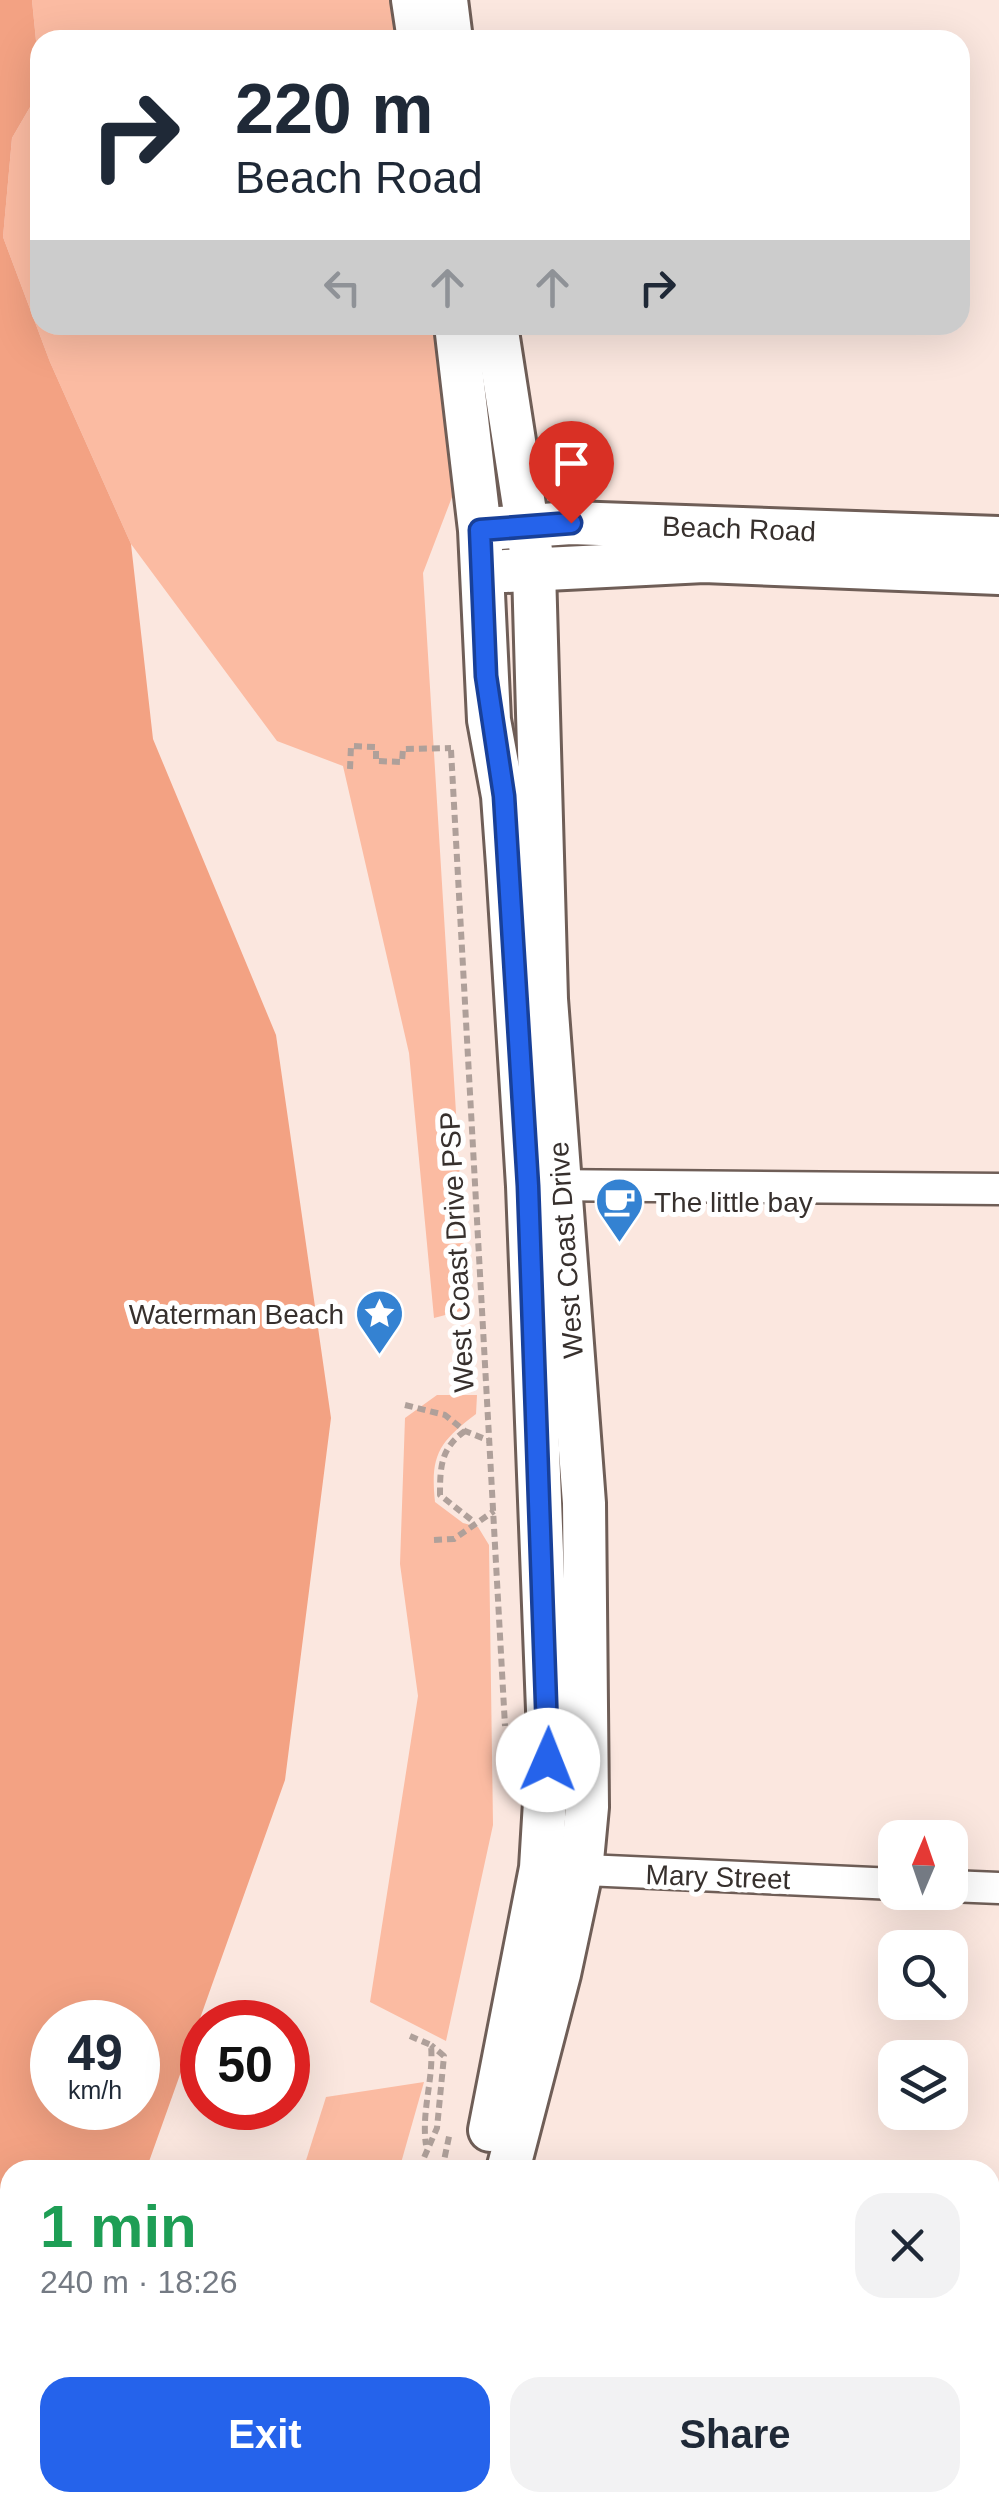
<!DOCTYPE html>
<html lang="en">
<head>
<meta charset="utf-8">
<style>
  :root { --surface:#fff; --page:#f2f2f3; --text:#1f2937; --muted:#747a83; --accent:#2563eb }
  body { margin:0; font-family:Arial,sans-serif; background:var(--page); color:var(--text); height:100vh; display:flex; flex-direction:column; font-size:38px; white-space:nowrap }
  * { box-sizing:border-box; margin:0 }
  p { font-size:32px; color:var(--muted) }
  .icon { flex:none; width:55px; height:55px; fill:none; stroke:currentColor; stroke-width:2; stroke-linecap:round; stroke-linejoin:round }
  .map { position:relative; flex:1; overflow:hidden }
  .side { position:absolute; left:0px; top:2160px; width:1000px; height:352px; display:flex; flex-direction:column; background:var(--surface); border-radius:30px 30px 0 0; box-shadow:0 10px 40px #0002 }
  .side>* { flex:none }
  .hud { position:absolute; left:30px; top:30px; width:940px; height:305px; border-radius:30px; box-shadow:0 10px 40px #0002; background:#fff; color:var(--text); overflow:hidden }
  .needle { width:65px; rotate:2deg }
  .fabs { position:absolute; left:878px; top:1820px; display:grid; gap:20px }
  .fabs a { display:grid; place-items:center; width:90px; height:90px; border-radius:20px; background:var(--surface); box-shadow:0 10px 40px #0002; font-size:50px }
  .speed { position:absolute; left:30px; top:2000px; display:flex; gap:20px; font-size:50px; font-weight:700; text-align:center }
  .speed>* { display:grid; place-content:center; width:130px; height:130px; border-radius:50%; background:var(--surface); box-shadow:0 10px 40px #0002; line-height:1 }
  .speed small { font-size:25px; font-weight:400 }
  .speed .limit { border:15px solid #d22; background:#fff; color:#111 }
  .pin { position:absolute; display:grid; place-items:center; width:85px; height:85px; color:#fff; margin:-102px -42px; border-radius:50% 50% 50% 0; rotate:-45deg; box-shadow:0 0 10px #0007 }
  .pin .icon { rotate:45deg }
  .me { position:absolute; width:110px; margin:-55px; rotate:1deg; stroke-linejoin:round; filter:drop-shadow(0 0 8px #0008) }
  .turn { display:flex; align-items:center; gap:35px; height:210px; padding:0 40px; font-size:45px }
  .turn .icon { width:130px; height:130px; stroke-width:2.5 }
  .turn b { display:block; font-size:70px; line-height:85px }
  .lanes { display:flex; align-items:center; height:95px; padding:0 40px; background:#0003; justify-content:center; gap:50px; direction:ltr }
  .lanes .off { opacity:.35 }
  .round { display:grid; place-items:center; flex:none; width:105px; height:105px; border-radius:30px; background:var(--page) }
  .overview { display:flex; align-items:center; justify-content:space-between; height:170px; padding:0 40px }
  h1 { font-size:60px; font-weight:700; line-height:75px; color:#1e9e55 }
  .primary-button { display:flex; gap:20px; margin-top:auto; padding:20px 40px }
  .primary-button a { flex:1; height:115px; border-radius:30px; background:var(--accent); color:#fff; font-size:40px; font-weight:700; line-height:115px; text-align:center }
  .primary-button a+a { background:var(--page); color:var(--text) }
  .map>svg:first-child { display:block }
  .green { fill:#fbbba2 }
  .water { fill:#f3a283; fill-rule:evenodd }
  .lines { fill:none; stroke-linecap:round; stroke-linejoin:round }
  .street-casing { stroke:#6f5e57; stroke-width:35 }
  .secondary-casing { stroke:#6f5e57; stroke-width:48 }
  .path { stroke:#afa09a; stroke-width:6; stroke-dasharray:8 5; stroke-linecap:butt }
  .street { stroke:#fff; stroke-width:30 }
  .secondary { stroke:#fff; stroke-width:42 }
  .route-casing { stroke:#184099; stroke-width:25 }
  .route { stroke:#2563eb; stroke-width:18 }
  .labels { text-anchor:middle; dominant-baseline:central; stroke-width:10; stroke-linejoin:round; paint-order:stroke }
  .street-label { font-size:28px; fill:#37302d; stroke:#fff }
  .poi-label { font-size:28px; fill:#37302d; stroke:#fff; text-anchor:start }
</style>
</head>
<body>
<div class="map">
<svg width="999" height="2511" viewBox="0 0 999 2511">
  <rect width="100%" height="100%" fill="#fbe7df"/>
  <!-- green -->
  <g class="green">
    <polygon points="32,0 394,0 399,40 40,40 40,81"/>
    <polygon points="40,90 40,325 436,325 457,484 423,573 468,1309 434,1318 409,1053 343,766 277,741 131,544 50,362 3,237 12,138"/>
    <path d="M437,1395H477L476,1414C439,1442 430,1455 435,1502L463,1523L478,1527L489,1545L493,1825L446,2041L370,2002L418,1696L400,1564L405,1418Z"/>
    <polygon points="424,2082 399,2170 303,2170 326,2097"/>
    <polygon points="41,2502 316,2503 314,2511 40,2511"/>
  </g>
  <!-- water -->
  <path class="water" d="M0,0H32L40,81V90L12,138L3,237L50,362L131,544L153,739L276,1035L331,1418L285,1780L146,2170H10V2502L41,2503L40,2511H0ZM52,2022H138V2108H52Z"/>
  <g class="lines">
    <defs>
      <g id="street">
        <polyline points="542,1185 999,1189"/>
        <polyline points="563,1869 895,1884"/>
        <polyline points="950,1886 999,1888"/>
      </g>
      <g id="secondary">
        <polyline points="413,0 419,40"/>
        <polyline points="446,0 451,40"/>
        <polyline points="456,325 480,530 489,720 503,796 508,865 528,1186 549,1736 541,1868 490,2130"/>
        <polyline points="496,325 534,570 546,999 584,1503 587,1807 581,1871 559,1974 508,2170"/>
        <polyline points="500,528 571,523 999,538"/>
        <polyline points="505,571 704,561 999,573"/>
        <polyline points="397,2511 400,2502"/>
      </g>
    </defs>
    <!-- street casing -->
    <use href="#street" class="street-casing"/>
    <!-- secondary casing -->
    <use href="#secondary" class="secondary-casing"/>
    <!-- path -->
    <g class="path">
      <polyline points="451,750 505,1726"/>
      <polyline points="350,769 351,746 376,747 376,761 402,762 403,749 451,748"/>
      <polyline points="405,1405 445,1415 465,1431 490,1441"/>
      <path d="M465,1431C441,1448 440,1466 440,1495L474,1522"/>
      <polyline points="434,1540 454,1539 494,1511"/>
      <path d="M410,2036L431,2045C434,2079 421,2111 426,2145"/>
      <polyline points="419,2169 437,2128 444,2056 431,2045"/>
      <polyline points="442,2170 450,2132"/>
      <polyline points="159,2511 162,2502"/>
    </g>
    <!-- street -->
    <use href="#street" class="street"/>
    <!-- secondary -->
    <use href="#secondary" class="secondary"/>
  </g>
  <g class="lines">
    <defs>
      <polyline id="route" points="548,1760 528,1186 504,796 486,676 480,530 571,523"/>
    </defs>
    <!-- route casing -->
    <use href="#route" class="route-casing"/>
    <!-- route -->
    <use href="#route" class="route"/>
  </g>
  <!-- icons -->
  <defs>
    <symbol id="cafe-pin" viewBox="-11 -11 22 30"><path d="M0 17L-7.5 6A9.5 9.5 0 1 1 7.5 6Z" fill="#3482d2" stroke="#fff"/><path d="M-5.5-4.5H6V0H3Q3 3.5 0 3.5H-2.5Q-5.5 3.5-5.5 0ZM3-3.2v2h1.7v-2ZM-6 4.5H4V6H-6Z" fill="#fff"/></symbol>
    <symbol id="sight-pin" viewBox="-11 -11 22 30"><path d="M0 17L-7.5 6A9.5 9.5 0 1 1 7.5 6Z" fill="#3482d2" stroke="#fff"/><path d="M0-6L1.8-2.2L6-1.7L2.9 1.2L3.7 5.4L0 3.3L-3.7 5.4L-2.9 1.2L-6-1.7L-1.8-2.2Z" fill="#fff"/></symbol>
  </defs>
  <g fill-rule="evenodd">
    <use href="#cafe-pin" x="592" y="1174" width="55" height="75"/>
    <use href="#sight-pin" x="352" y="1286" width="55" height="75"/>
  </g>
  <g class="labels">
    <!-- street labels -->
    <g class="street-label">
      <text transform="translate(739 529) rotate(2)">Beach Road</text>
      <text transform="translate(566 1250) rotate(-94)">West Coast Drive</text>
      <text transform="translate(457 1252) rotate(-93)">West Coast Drive PSP</text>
      <text transform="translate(718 1877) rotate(2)">Mary Street</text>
    </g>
    <!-- poi labels -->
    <g class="poi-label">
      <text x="654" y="1202">The little bay</text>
      <text x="344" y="1314" text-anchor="end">Waterman Beach</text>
    </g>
  </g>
</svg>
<div class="fabs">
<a><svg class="needle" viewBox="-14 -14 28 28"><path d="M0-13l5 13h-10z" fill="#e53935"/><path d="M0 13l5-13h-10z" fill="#747a83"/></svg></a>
<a><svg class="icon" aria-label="search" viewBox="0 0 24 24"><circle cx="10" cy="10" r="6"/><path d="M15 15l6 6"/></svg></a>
<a><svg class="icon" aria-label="layers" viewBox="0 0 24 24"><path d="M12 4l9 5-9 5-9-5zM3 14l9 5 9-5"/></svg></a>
</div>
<div class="speed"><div>49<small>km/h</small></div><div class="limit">50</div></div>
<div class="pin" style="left:571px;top:523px;background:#d93025"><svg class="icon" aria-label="arrive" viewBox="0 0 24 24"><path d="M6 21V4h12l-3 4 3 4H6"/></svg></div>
<svg class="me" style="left:548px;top:1760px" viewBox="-20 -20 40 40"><circle r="19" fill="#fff"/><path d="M0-13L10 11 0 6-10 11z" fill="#2563eb"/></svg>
<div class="hud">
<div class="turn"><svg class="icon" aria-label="right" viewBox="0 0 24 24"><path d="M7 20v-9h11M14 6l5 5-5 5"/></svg><div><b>220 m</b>Beach Road</div></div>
<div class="lanes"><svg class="icon off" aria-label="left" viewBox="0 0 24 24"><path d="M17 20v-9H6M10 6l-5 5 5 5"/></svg><svg class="icon off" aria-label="ahead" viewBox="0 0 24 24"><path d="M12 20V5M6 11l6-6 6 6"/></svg><svg class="icon off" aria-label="ahead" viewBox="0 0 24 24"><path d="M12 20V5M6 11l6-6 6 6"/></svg><svg class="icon" aria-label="right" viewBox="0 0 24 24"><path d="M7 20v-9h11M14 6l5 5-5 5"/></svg></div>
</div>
<section class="side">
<div class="overview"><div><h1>1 min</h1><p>240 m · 18:26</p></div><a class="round"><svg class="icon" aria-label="close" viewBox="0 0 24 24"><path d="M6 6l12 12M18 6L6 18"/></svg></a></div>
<div class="primary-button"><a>Exit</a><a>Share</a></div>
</section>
</div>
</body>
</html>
